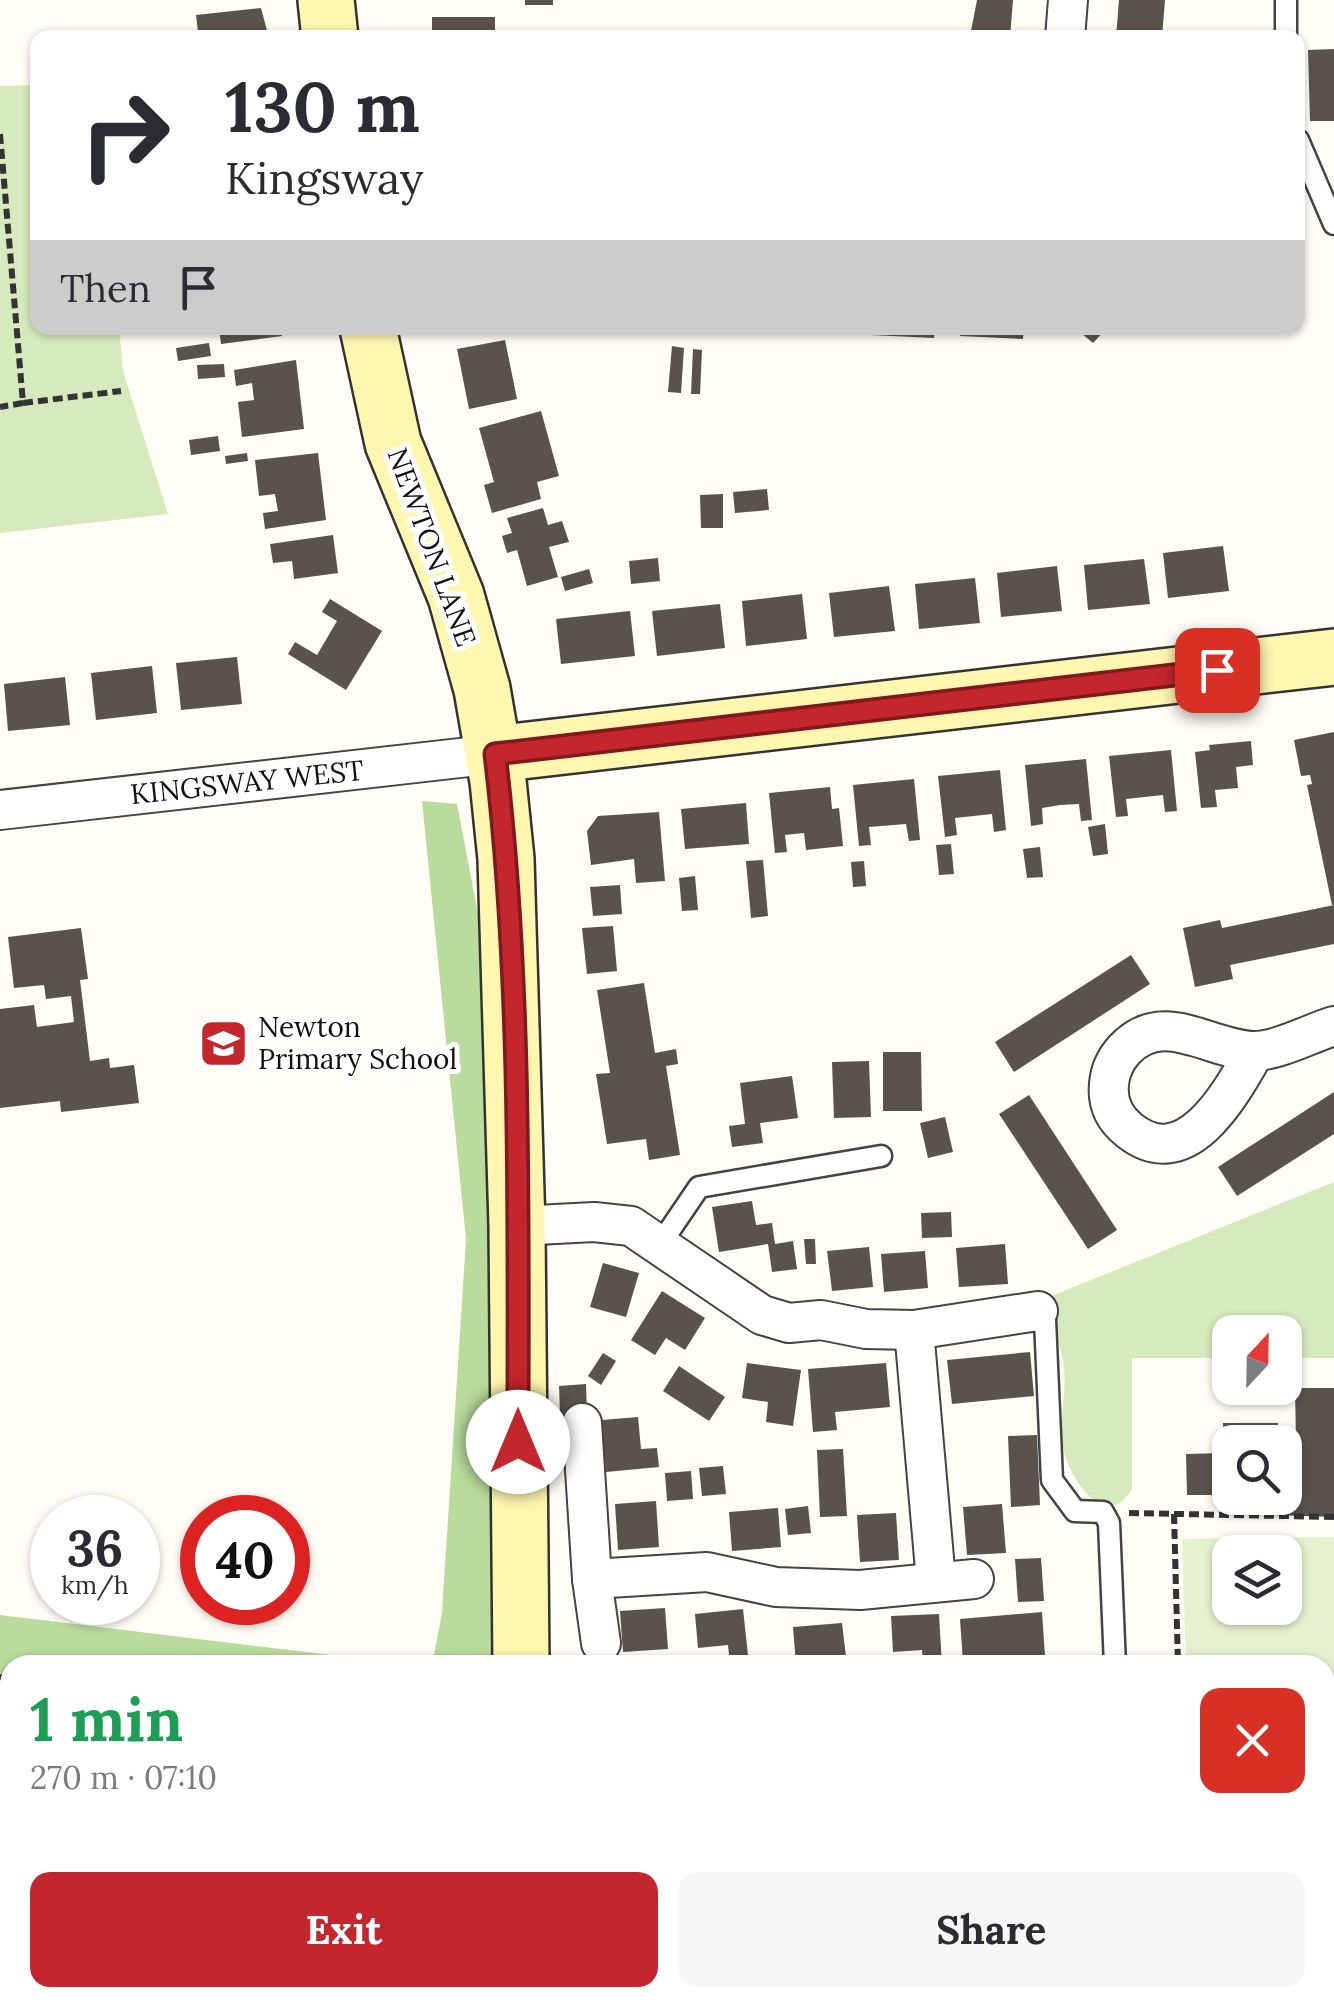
<!DOCTYPE html>
<html lang="en">
<head>
<meta charset="utf-8">
<style>
  :root { --surface:#fff; --page:#f7f7f7; --text:#2b2b33; --muted:#7c7c81; --accent:#c4262e }
  body { margin:0; font-family:Lora,serif; background:var(--page); color:var(--text); height:100vh; display:flex; flex-direction:column; font-size:38px; white-space:nowrap }
  * { box-sizing:border-box; margin:0 }
  p { font-size:32px; color:var(--muted) }
  .icon { flex:none; width:55px; height:55px; fill:none; stroke:currentColor; stroke-width:2; stroke-linecap:round; stroke-linejoin:round }
  .map { position:relative; flex:1; overflow:hidden }
  .side { position:absolute; left:0px; top:1655px; width:1335px; height:352px; display:flex; flex-direction:column; background:var(--surface); border-radius:30px 30px 0 0; box-shadow:0 2px 8px #0004 }
  .side>* { flex:none }
  .guide { position:absolute; left:30px; top:30px; width:1275px; height:305px; border-radius:20px; box-shadow:0 2px 8px #0004; background:#fff; color:var(--text); overflow:hidden }
  .needle { width:65px; rotate:22deg }
  .controls { position:absolute; left:1212px; top:1315px; display:grid; gap:20px }
  .controls a { display:grid; place-items:center; width:90px; height:90px; border-radius:20px; background:var(--surface); box-shadow:0 2px 8px #0004; font-size:50px }
  .speed { position:absolute; left:30px; top:1495px; display:flex; gap:20px; font-size:50px; font-weight:700; text-align:center }
  .speed>* { display:grid; place-content:center; width:130px; height:130px; border-radius:50%; background:var(--surface); box-shadow:0 2px 8px #0004; line-height:1 }
  .speed small { font-size:25px; font-weight:400 }
  .speed .limit { border:15px solid #d22; background:#fff; color:#111 }
  .pin { position:absolute; display:grid; place-items:center; width:85px; height:85px; color:#fff; margin:-42px; border-radius:20px; box-shadow:0 5px 15px #0006 }
  .me { position:absolute; width:110px; margin:-55px; rotate:0deg; stroke-linejoin:round; filter:drop-shadow(0 0 8px #0008) }
  .turn { display:flex; align-items:center; gap:35px; height:210px; padding:0 30px; font-size:45px }
  .turn .icon { width:130px; height:130px; stroke-width:2.5 }
  .turn b { display:block; font-size:70px; line-height:85px }
  .then { display:flex; align-items:center; height:95px; padding:0 30px; background:#0003; gap:20px; font-size:38px }
  .round { display:grid; place-items:center; flex:none; width:105px; height:105px; border-radius:20px; background:var(--page) }
  .headline { display:flex; align-items:center; justify-content:space-between; height:170px; padding:0 30px }
  h1 { font-size:60px; font-weight:800; line-height:75px; color:#1e9e55 }
  .action { display:flex; gap:20px; margin-top:auto; padding:20px 30px }
  .action a { flex:1; height:115px; border-radius:20px; background:var(--accent); color:#fff; font-size:40px; font-weight:800; line-height:115px; text-align:center }
  .action a+a { background:var(--page); color:var(--text) }
  .map>svg:first-child { display:block }
  .green { fill:#d5ebbd }
  .forest { fill:#b9dc9c }
  .pitch { fill:#e6f2cf; fill-rule:evenodd }
  .building { fill:#5a524d }
  .lines { fill:none; stroke-linecap:round; stroke-linejoin:round }
  .lane-casing { stroke:#444; stroke-width:25 }
  .street-casing { stroke:#444; stroke-width:42 }
  .secondary-casing { stroke:#333; stroke-width:60 }
  .path { stroke:#333; stroke-width:6; stroke-dasharray:10 5; stroke-linecap:butt }
  .lane { stroke:#fff; stroke-width:20 }
  .street { stroke:#fff; stroke-width:38 }
  .secondary { stroke:#fff6b0; stroke-width:55 }
  .route-casing { stroke:#7f191e; stroke-width:25 }
  .route { stroke:#c4262e; stroke-width:18 }
  .labels { text-anchor:middle; dominant-baseline:central; stroke-width:10; stroke-linejoin:round; paint-order:stroke }
  .street-label { font-size:28px; fill:#111; stroke:#fff }
  .poi-label { font-size:28px; fill:#111; stroke:#fff; text-anchor:start }
</style>
</head>
<body>
<div class="map">
<svg width="1334" height="2007" viewBox="0 0 1334 2007">
  <rect width="100%" height="100%" fill="#fffdf5"/>
  <!-- green -->
  <g class="green">
    <polygon points="37,85 38,328 119,328 123,371 168,514 0,533 0,86"/>
    <path d="M1334,1182V1358H1285V1332H1230V1358H1132V1489C1105,1535 1068,1476 1063,1447C1058,1421 1067,1393 1064,1367C1062,1345 1048,1321 1039,1301Z"/>
  </g>
  <!-- forest -->
  <g class="forest">
    <polygon points="422,801 457,804 488,966 497,1665 432,1665 442,1613 466,1239"/>
    <polygon points="0,1615 413,1665 10,1665 10,1676 0,1675"/>
  </g>
  <!-- pitch -->
  <path class="pitch" d="M1334,1537V1709H1325V1665H1186L1182,1539ZM1230,1552H1285V1608H1230Z"/>
  <!-- building -->
  <g class="building">
    <rect x="525" y="0" width="28" height="5"/>
    <polygon points="977,0 1013,0 1010,38 970,36"/>
    <polygon points="1119,0 1165,0 1162,38 1116,38"/>
    <polygon points="261,8 269,38 217,38 216,30 198,32 196,15"/>
    <polygon points="432,17 495,17 495,36 432,38"/>
    <polygon points="1334,49 1334,121 1310,121 1308,50"/>
    <polygon points="219,328 281,328 282,336 221,344"/>
    <polygon points="823,328 849,328 849,332 823,331"/>
    <polygon points="871,328 935,328 934,338 871,335"/>
    <polygon points="961,328 1024,328 1023,339 960,336"/>
    <polygon points="1075,328 1107,328 1093,343"/>
    <polygon points="505,340 517,399 469,409 457,349"/>
    <polygon points="209,343 211,356 178,361 176,348"/>
    <polygon points="672,346 684,348 681,393 668,392"/>
    <polygon points="693,349 702,350 700,394 691,394"/>
    <polygon points="296,360 304,429 242,437 238,402 254,400 252,383 236,386 234,370"/>
    <polygon points="224,364 225,377 198,379 197,365"/>
    <polygon points="541,411 559,476 537,482 541,499 492,513 484,485 494,482 479,428"/>
    <polygon points="218,436 220,451 191,455 189,440"/>
    <polygon points="247,453 248,461 226,464 225,456"/>
    <polygon points="318,453 326,520 265,529 263,513 278,511 275,494 259,496 255,460"/>
    <polygon points="767,489 769,510 735,513 733,492"/>
    <polygon points="723,494 723,528 701,528 700,495"/>
    <polygon points="543,508 548,525 562,521 569,542 549,547 558,577 527,586 517,550 507,553 502,536 512,533 507,518"/>
    <polygon points="333,535 338,573 294,579 292,561 273,563 270,544"/>
    <polygon points="1223,546 1229,591 1168,598 1163,553"/>
    <polygon points="658,558 660,581 631,584 629,561"/>
    <polygon points="1144,559 1150,604 1088,610 1084,565"/>
    <polygon points="1057,566 1062,611 1001,617 997,573"/>
    <polygon points="589,569 593,583 565,591 561,577"/>
    <polygon points="975,578 980,623 919,629 915,584"/>
    <polygon points="889,586 895,631 834,637 829,593"/>
    <polygon points="802,594 807,639 746,646 742,601"/>
    <polygon points="330,599 382,631 346,690 288,654 295,642 317,655 337,621 322,612"/>
    <polygon points="720,604 725,648 657,656 652,611"/>
    <polygon points="630,611 635,656 561,664 556,619"/>
    <polygon points="237,657 242,704 181,710 176,663"/>
    <polygon points="152,666 157,713 96,720 91,673"/>
    <polygon points="65,677 70,725 8,731 4,684"/>
    <polygon points="1334,732 1334,905 1332,905 1307,785 1312,784 1310,775 1301,776 1294,740"/>
    <polygon points="1251,741 1253,765 1236,767 1238,788 1215,790 1217,807 1201,808 1195,752 1210,750 1209,745"/>
    <polygon points="1171,750 1177,811 1165,812 1163,795 1126,799 1128,816 1116,817 1109,756"/>
    <polygon points="1086,759 1092,820 1081,821 1079,804 1060,805 1042,808 1043,824 1031,826 1025,765"/>
    <polygon points="1000,770 1006,830 994,832 992,814 955,818 957,835 945,837 938,776"/>
    <polygon points="914,779 920,840 909,841 906,824 869,827 871,845 859,846 853,785"/>
    <polygon points="830,787 832,809 839,808 843,846 806,850 804,833 785,835 787,852 775,853 769,793"/>
    <polygon points="746,803 749,844 685,849 681,809"/>
    <polygon points="659,812 665,881 636,883 634,859 591,865 587,831 598,816"/>
    <polygon points="1105,824 1108,854 1093,856 1088,827"/>
    <polygon points="951,844 954,874 939,875 936,845"/>
    <polygon points="1040,847 1043,877 1027,878 1023,849"/>
    <polygon points="763,860 768,916 751,918 746,861"/>
    <polygon points="864,861 866,886 853,887 851,862"/>
    <polygon points="695,876 698,910 682,911 679,878"/>
    <polygon points="620,885 622,914 593,916 590,887"/>
    <polygon points="1334,905 1334,944 1230,965 1233,979 1195,987 1183,928 1220,920 1222,928"/>
    <polygon points="613,926 617,971 587,974 582,928"/>
    <polygon points="81,928 88,979 80,980 90,1061 109,1058 110,1068 134,1065 139,1103 61,1112 60,1101 0,1108 0,1009 34,1005 37,1027 74,1022 71,996 46,999 44,985 14,988 8,937"/>
    <polygon points="1131,955 1150,984 1014,1072 995,1042"/>
    <polygon points="644,983 655,1053 676,1049 678,1064 666,1066 680,1155 649,1160 646,1139 607,1144 596,1074 610,1073 597,990"/>
    <polygon points="883,1052 921,1052 922,1111 883,1111"/>
    <polygon points="869,1061 871,1117 834,1118 832,1062"/>
    <polygon points="792,1076 798,1118 760,1123 763,1143 732,1147 729,1126 745,1124 740,1083"/>
    <polygon points="1334,1092 1334,1134 1237,1196 1218,1167"/>
    <polygon points="1029,1095 1117,1230 1088,1249 999,1114"/>
    <polygon points="945,1117 953,1152 928,1158 920,1123"/>
    <polygon points="752,1201 756,1225 772,1223 775,1244 793,1241 797,1269 772,1272 768,1244 719,1252 712,1207"/>
    <polygon points="951,1212 952,1237 922,1238 921,1213"/>
    <polygon points="804,1239 815,1239 816,1264 806,1264"/>
    <polygon points="1005,1244 1008,1284 959,1287 956,1248"/>
    <polygon points="869,1247 873,1287 832,1291 827,1251"/>
    <polygon points="925,1251 928,1288 884,1292 881,1254"/>
    <polygon points="603,1263 639,1273 626,1317 590,1307"/>
    <polygon points="662,1291 705,1318 685,1350 666,1338 655,1355 631,1340"/>
    <polygon points="1030,1352 1034,1396 952,1404 947,1360"/>
    <polygon points="603,1353 616,1361 601,1385 588,1376"/>
    <polygon points="747,1363 801,1370 793,1426 766,1422 768,1402 742,1398"/>
    <polygon points="886,1363 890,1407 835,1412 837,1430 813,1432 808,1369"/>
    <polygon points="679,1366 725,1397 709,1421 663,1391"/>
    <polygon points="586,1384 587,1413 560,1414 559,1386"/>
    <polygon points="1295,1388 1334,1388 1334,1517 1273,1515 1273,1498 1285,1498 1285,1443 1296,1443"/>
    <polygon points="638,1417 641,1449 657,1448 659,1467 606,1472 602,1420"/>
    <polygon points="1223,1423 1278,1423 1278,1442 1230,1442 1230,1495 1187,1495 1186,1454 1224,1453"/>
    <polygon points="1037,1435 1040,1505 1011,1507 1008,1436"/>
    <polygon points="843,1449 847,1516 820,1517 817,1450"/>
    <polygon points="723,1466 726,1494 702,1496 699,1468"/>
    <polygon points="691,1471 693,1499 667,1501 665,1473"/>
    <polygon points="656,1501 659,1547 618,1550 615,1504"/>
    <polygon points="1002,1504 1006,1553 967,1555 963,1507"/>
    <polygon points="808,1506 811,1533 788,1535 785,1509"/>
    <polygon points="778,1508 781,1547 732,1551 729,1512"/>
    <polygon points="896,1513 899,1560 860,1562 857,1515"/>
    <polygon points="1041,1558 1044,1601 1018,1602 1015,1559"/>
    <polygon points="665,1608 668,1649 623,1652 620,1611"/>
    <polygon points="743,1609 749,1664 730,1665 728,1645 698,1648 695,1614"/>
    <polygon points="1042,1612 1045,1656 963,1662 960,1619"/>
    <polygon points="939,1614 942,1665 923,1665 922,1650 893,1652 891,1616"/>
    <polygon points="842,1623 847,1665 796,1665 793,1627"/>
    <polygon points="0,1788 10,1790 10,1849 0,1848"/>
    <polygon points="0,1981 10,1981 10,1998 17,1998 17,2007 0,2007"/>
  </g>
  <g class="lines">
    <defs>
      <g id="lane">
        <polyline points="1286,0 1286,38"/>
        <polyline points="1298,140 1334,224"/>
        <polyline points="661,1243 699,1187 881,1156"/>
        <polyline points="1038,1311 1045,1320 1052,1480 1075,1511 1103,1512 1109,1523 1115,1665"/>
      </g>
      <g id="street">
        <polyline points="1065,38 1068,0"/>
        <polyline points="0,810 495,754"/>
        <path d="M1255,1051C1230,1095 1186,1176 1129,1130C1114,1118 1107,1103 1109,1084C1110,1071 1116,1059 1124,1050C1163,1008 1209,1050 1254,1051C1278,1051 1311,1033 1334,1026"/>
        <polyline points="517,1226 594,1222 631,1226 762,1315 789,1323 821,1320 866,1329 914,1330 1038,1311"/>
        <polyline points="914,1330 936,1581"/>
        <polyline points="582,1423 592,1579 601,1643"/>
        <polyline points="592,1579 707,1572 776,1587 860,1590 974,1579"/>
        <polyline points="0,1908 10,1910"/>
        <polyline points="1325,1975 1334,1975"/>
        <polyline points="77,2007 78,1998"/>
        <polyline points="609,2007 609,1998"/>
      </g>
      <g id="secondary">
        <polyline points="326,0 330,38"/>
        <polyline points="368,328 393,443 456,596 482,689 498,781 506,859 517,1226 521,1665"/>
        <polyline points="495,754 1334,657"/>
        <polyline points="526,1998 526,2007"/>
      </g>
    </defs>
    <!-- lane casing -->
    <use href="#lane" class="lane-casing"/>
    <!-- street casing -->
    <use href="#street" class="street-casing"/>
    <!-- secondary casing -->
    <use href="#secondary" class="secondary-casing"/>
    <!-- path -->
    <g class="path">
      <polyline points="0,134 23,403 0,407"/>
      <polyline points="23,403 121,391"/>
      <polyline points="1129,1513 1334,1517"/>
      <polyline points="1174,1514 1178,1665"/>
      <polyline points="0,1677 10,1678"/>
      <polyline points="1325,1742 1334,1741"/>
    </g>
    <!-- lane -->
    <use href="#lane" class="lane"/>
    <!-- street -->
    <use href="#street" class="street"/>
    <!-- secondary -->
    <use href="#secondary" class="secondary"/>
  </g>
  <g class="lines">
    <defs>
      <path id="route" d="M518,1442C518,1218 522,976 495,754L1217,670"/>
    </defs>
    <!-- route casing -->
    <use href="#route" class="route-casing"/>
    <!-- route -->
    <use href="#route" class="route"/>
  </g>
  <!-- icons -->
  <defs>
    <symbol id="school-square" viewBox="-11 -11 22 22"><rect x="-9" y="-9" width="18" height="18" rx="4" fill="#c4262e" stroke="#fff"/><path d="M0-5L7-2L0 1L-7-2ZM-4 1L0 2.5L4 1V4Q0 6-4 4Z" fill="#fff"/></symbol>
  </defs>
  <g fill-rule="evenodd">
    <use href="#school-square" x="196" y="1016" width="55" height="55"/>
  </g>
  <g class="labels">
    <!-- street labels -->
    <g class="street-label">
      <text transform="translate(432 547) rotate(70)">NEWTON LANE</text>
      <text transform="translate(247 782) rotate(-6)">KINGSWAY WEST</text>
    </g>
    <!-- poi labels -->
    <g class="poi-label">
      <text x="258" y="1027">Newton<tspan x="258" dy="32">Primary School</tspan></text>
    </g>
  </g>
</svg>
<div class="controls">
<a><svg class="needle" viewBox="-14 -14 28 28"><path d="M0-13l5 13h-10z" fill="#e53935"/><path d="M0 13l5-13h-10z" fill="#7c7c81"/></svg></a>
<a><svg class="icon" aria-label="search" viewBox="0 0 24 24"><circle cx="10" cy="10" r="6"/><path d="M15 15l6 6"/></svg></a>
<a><svg class="icon" aria-label="layers" viewBox="0 0 24 24"><path d="M12 4l9 5-9 5-9-5zM3 14l9 5 9-5"/></svg></a>
</div>
<div class="speed"><div>36<small>km/h</small></div><div class="limit">40</div></div>
<div class="pin" style="left:1217px;top:670px;background:#d93025"><svg class="icon" aria-label="arrive" viewBox="0 0 24 24"><path d="M6 21V4h12l-3 4 3 4H6"/></svg></div>
<svg class="me" style="left:518px;top:1442px" viewBox="-20 -20 40 40"><circle r="19" fill="#fff"/><path d="M0-13L10 11 0 6-10 11z" fill="#c4262e"/></svg>
<div class="guide">
<div class="turn"><svg class="icon" aria-label="right" viewBox="0 0 24 24"><path d="M7 20v-9h11M14 6l5 5-5 5"/></svg><div><b>130 m</b>Kingsway</div></div>
<div class="then">Then<svg class="icon" aria-label="arrive" viewBox="0 0 24 24"><path d="M6 21V4h12l-3 4 3 4H6"/></svg></div>
</div>
<section class="side">
<div class="headline"><div><h1>1 min</h1><p>270 m · 07:10</p></div><a class="round" style="background:#d93025;color:#fff"><svg class="icon" aria-label="close" viewBox="0 0 24 24"><path d="M6 6l12 12M18 6L6 18"/></svg></a></div>
<div class="action"><a>Exit</a><a>Share</a></div>
</section>
</div>
</body>
</html>
